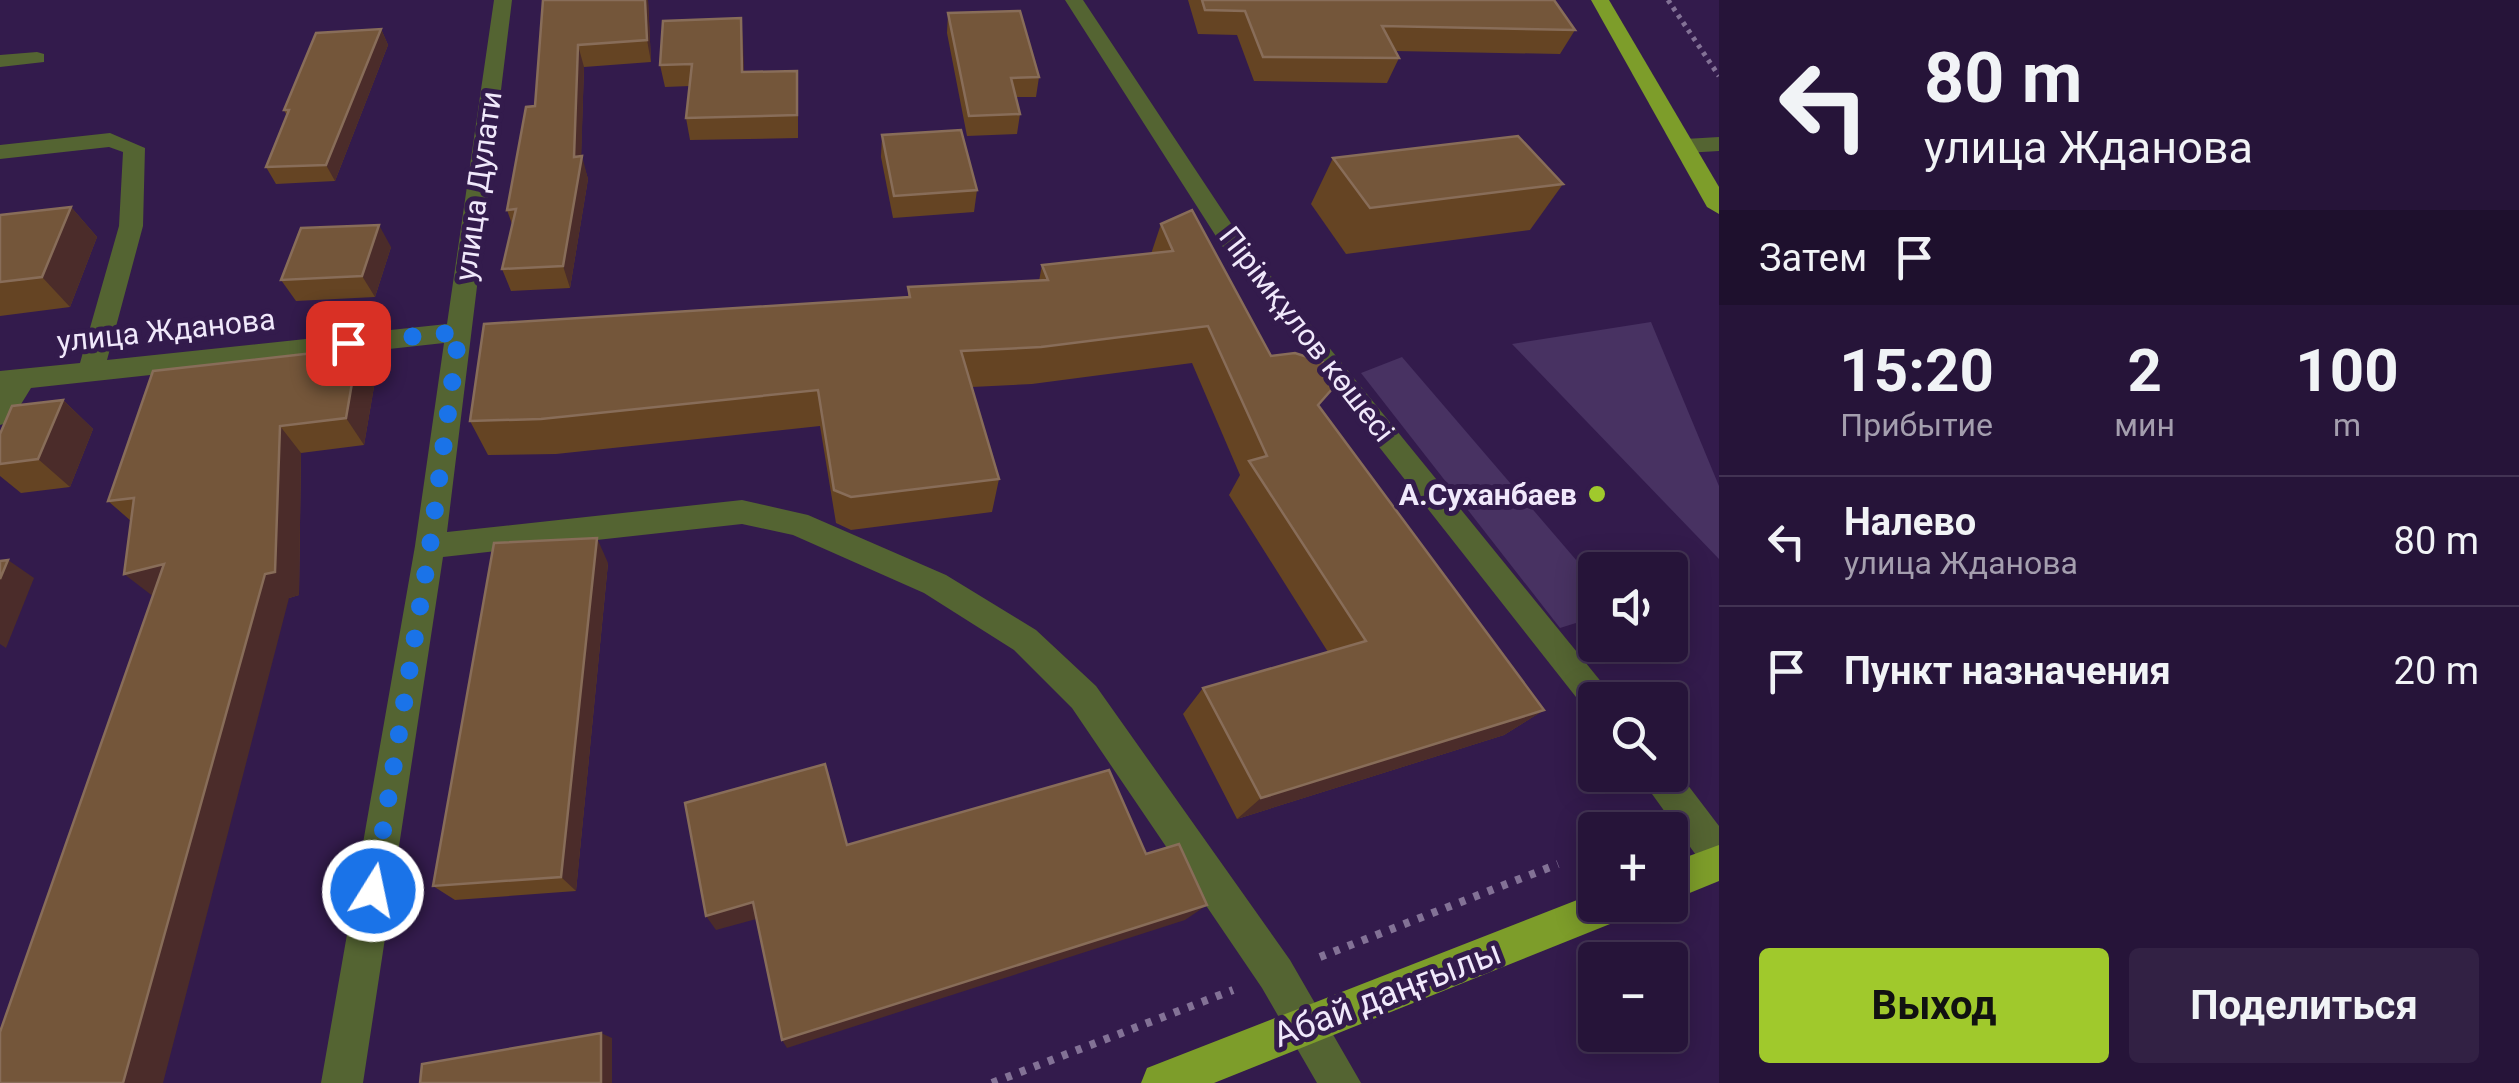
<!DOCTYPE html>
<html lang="ru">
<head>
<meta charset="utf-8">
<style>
  :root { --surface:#261439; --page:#322144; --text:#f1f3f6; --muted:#a49eae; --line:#423353; --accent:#a0c92c }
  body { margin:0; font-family:Roboto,sans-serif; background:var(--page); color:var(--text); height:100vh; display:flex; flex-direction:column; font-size:38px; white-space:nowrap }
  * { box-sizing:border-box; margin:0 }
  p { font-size:32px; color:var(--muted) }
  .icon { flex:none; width:55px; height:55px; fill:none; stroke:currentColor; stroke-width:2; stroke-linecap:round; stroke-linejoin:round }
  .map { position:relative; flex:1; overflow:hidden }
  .side { display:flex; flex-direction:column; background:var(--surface); width:800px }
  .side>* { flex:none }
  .guide { background:#261439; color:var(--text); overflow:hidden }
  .controls { position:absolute; left:1578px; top:552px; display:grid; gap:20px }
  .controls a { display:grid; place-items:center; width:110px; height:110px; border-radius:10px; background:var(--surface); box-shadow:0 5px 25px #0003,0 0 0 2px var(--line); font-size:50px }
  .pin { position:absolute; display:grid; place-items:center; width:85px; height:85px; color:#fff; margin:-42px; border-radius:20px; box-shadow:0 5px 15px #0006 }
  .me { position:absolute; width:110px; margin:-55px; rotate:10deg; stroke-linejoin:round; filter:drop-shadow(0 0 8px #0008) }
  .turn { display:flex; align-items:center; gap:35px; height:210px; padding:0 40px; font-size:45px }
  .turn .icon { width:130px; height:130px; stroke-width:2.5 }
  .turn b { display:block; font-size:70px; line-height:85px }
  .then { display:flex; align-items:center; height:95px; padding:0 40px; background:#0003; gap:20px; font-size:38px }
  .eta { display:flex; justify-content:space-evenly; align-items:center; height:170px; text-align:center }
  .eta b { font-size:60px; font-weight:700; line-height:70px }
  .cta { display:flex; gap:20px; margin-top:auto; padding:20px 40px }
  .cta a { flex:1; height:115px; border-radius:10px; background:var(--accent); color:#111; font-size:40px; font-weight:700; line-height:115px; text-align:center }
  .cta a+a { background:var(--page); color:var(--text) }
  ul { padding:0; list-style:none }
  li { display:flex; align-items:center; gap:30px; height:130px; padding:0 40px; border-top:2px solid var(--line) }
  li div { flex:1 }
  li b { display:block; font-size:38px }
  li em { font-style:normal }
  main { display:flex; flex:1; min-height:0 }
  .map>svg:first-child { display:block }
  .green { fill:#483262 }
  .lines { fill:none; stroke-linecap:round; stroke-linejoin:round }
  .path-far1 { stroke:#837296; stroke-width:5; stroke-dasharray:4 5; stroke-linecap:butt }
  .path { stroke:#837296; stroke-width:8; stroke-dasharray:6 9; stroke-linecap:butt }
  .minor { fill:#546432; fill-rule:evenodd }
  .major { fill:#7d9d2a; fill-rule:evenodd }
  .wall { fill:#654423 }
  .shaded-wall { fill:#4b2c2a }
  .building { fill:#74563a; stroke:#886d59; stroke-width:2.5 }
  .route { stroke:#1a73e8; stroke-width:18; stroke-dasharray:0 32.4 }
  .poi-dot { fill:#a0c92c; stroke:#331b4c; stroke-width:4 }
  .labels { text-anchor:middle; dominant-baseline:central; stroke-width:10; stroke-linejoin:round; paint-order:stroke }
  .street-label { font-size:30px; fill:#f0e8fb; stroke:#331b4c }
  .poi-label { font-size:30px; font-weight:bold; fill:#f0e8fb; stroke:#331b4c; text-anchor:end }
  .near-street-label { font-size:35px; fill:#f0e8fb; stroke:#331b4c }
</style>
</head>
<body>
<main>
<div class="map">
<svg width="1719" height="1083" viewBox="0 0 1719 1083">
  <rect width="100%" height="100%" fill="#331b4c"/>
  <!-- green -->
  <g class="green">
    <polygon points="1651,322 1719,486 1719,559 1512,344"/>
    <polygon points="1402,357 1595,582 1595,617 1560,628 1361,373"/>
  </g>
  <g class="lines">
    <!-- path-far1 -->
    <polyline class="path-far1" points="1668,0 1719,76"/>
    <!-- path -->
    <g class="path">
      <polyline points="1320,957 1558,864"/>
      <polyline points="992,1083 1233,990"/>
    </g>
    <!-- minor -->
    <g class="minor">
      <polygon points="494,0 512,0 447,532 742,500 808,515 946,575 1036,630 1096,686 1290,960 1361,1083 1317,1083 1262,988 1072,708 1014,650 924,593 793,535 742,524 443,557 363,1083 321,1083 415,546 444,343 31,388 10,422 0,425 0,371 80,363 119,226 123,152 109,147 0,159 0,145 110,133 145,148 143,226 107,360 447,324"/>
      <polygon points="1065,0 1083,0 1244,243 1616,700 1595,700 1595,714 1587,711 1228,255"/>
      <polygon points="37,52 44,54 44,62 0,67 0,55"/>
      <polygon points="1719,137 1719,151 1685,153 1674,146 1685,139"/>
      <polygon points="1671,763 1719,826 1719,874 1706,869 1647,787 1642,775 1670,775"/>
    </g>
    <!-- major -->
    <g class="major">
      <polygon points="1591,0 1609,0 1719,187 1719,214 1707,207"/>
      <polygon points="1719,845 1719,881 1670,901 1670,863"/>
      <polygon points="1595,893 1595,905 1631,905 1625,918 1214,1083 1141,1083 1147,1068"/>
    </g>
  </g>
  <!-- wall -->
  <g class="wall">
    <polygon points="543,0 648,0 651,62 584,67 581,156 588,179 570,288 511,291 502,269 512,224 507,210 535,106"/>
    <polygon points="1188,0 1554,0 1575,30 1560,54 1395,51 1399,58 1387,83 1254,81 1237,35 1198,34"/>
    <polygon points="948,13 1039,77 1036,97 1016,97 1020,114 1017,134 967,136 947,33"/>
    <polygon points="741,18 744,72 798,93 798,138 690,140 686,118 690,86 665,87 660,65"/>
    <polygon points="381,29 388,45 335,181 276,184 266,167 287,116 284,110"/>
    <polygon points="882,135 977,190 974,212 893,218 881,157"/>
    <polygon points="1333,158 1563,184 1530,230 1346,254 1311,204"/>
    <polygon points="71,207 97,237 70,307 0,316 0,215"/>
    <polygon points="1161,224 1271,356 1321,408 1544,710 1504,735 1237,819 1183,714 1203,688 1328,652 1229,495 1240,475 1192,363 1032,384 972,387 999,479 992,512 851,530 836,523 820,426 556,454 488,455 470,421 908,297 908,287 1039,281 1042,265 1151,254"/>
    <polygon points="391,247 375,297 296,301 281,280"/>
    <polygon points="376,375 364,445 301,453 299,595 289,598 153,596 131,521 108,501"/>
    <polygon points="63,400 93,429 70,487 21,493 0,476 0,434"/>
    <polygon points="608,563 576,891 455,900 433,886"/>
  </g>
  <!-- shaded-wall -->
  <g class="shaded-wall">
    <polygon points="645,0 648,0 651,62 647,40"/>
    <polygon points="741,18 743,40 745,94 742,72"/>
    <polygon points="381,29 388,45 335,181 326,165"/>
    <polygon points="578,45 584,67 581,164 582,156 588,179 570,288 563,266 574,157"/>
    <polygon points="71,207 97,237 70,307 42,277"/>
    <polygon points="379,225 391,247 375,297 362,276"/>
    <polygon points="358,348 376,375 364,445 346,418"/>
    <polygon points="63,400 93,429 70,487 38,459"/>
    <polygon points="280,426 301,453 299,595 289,598 163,1083 123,1083"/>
    <polygon points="597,538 608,563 576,891 561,877"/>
    <polygon points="8,560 34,578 6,648 0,644 0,579"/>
    <polygon points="164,564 154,597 124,574"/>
    <polygon points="1544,710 1504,735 1237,819 1261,798"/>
    <polygon points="753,902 760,918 716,930 706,916"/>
    <polygon points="1207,905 1185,920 787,1048 782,1040"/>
    <polygon points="601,1033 612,1038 612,1083 601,1083"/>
  </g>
  <!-- building -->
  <g class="building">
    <polygon points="543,0 645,0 647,40 578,45 574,157 582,156 563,266 502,269 516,209 507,210 526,107 535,106"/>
    <polygon points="1202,0 1554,0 1575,30 1382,26 1399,58 1263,57 1245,11 1205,10"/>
    <polygon points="1020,11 1039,77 1011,78 1020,114 969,116 948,13"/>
    <polygon points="741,18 742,72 797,71 797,115 686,118 692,64 660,65 663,21"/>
    <polygon points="381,29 326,165 266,167 289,110 284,110 316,33"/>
    <polygon points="961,130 977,190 894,196 882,135"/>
    <polygon points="1518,136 1563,184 1370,208 1333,158"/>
    <polygon points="71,207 42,277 0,282 0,215"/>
    <polygon points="1192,210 1271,356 1295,353 1323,362 1333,388 1318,405 1544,710 1261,798 1203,688 1366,641 1249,461 1267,456 1208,326 1041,347 961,351 999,479 851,497 834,490 818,390 541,419 470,421 484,324 910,297 908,287 1048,280 1042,265 1173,251 1161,224"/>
    <polygon points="379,225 362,276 281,280 301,228"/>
    <polygon points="358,348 346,418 280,426 275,572 265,574 123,1083 0,1083 0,1032 164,564 124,574 134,498 108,501 153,371"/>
    <polygon points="63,400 38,459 0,464 0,434 12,406"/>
    <polygon points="597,538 561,877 433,886 494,543"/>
    <polygon points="8,560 0,579 0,561"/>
    <polygon points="825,764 847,845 1109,770 1146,854 1179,844 1207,905 782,1040 753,902 706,916 685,803"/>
    <polygon points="601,1033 601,1083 420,1083 422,1064"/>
  </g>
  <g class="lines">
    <!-- route -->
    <polyline class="route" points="348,343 459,332 430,546 373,891"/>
  </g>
  <!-- markers -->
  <circle class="poi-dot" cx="1597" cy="494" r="10"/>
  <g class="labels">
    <!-- street labels -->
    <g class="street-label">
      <text transform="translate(478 186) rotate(-82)">улица Дулати</text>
      <text transform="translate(166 330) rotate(-6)">улица Жданова</text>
      <text transform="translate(1307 334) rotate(52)">Пірімқұлов көшесі</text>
    </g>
    <!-- poi labels -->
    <g class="poi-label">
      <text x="1577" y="494">А.Суханбаев</text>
    </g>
    <!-- near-street labels -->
    <g class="near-street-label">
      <text transform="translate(1387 994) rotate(-21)">Абай даңғылы</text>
    </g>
  </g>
</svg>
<div class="controls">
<a><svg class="icon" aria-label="sound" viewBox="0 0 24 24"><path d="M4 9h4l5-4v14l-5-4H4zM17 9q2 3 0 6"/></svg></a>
<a><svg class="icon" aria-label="search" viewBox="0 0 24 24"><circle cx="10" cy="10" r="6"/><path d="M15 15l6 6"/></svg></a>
<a>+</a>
<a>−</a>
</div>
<div class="pin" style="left:348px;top:343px;background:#d93025"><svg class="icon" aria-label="arrive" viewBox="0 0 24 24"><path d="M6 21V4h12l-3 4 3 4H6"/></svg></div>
<svg class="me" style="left:373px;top:891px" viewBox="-20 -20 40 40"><circle r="17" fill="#1a73e8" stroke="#fff" stroke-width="3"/><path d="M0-11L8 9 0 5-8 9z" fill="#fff"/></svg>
</div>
<section class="side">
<div class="guide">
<div class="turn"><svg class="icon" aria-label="left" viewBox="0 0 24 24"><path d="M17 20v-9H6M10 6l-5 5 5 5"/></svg><div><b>80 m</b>улица Жданова</div></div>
<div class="then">Затем<svg class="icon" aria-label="arrive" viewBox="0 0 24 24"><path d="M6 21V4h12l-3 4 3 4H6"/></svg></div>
</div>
<div class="eta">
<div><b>15:20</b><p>Прибытие</p></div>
<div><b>2</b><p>мин</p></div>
<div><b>100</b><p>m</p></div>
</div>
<ul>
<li><svg class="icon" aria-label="left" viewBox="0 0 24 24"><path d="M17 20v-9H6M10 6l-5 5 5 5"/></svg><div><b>Налево</b><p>улица Жданова</p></div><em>80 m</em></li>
<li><svg class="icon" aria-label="arrive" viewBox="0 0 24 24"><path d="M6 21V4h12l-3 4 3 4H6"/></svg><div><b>Пункт назначения</b></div><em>20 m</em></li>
</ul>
<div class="cta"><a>Выход</a><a>Поделиться</a></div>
</section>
</main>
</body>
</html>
